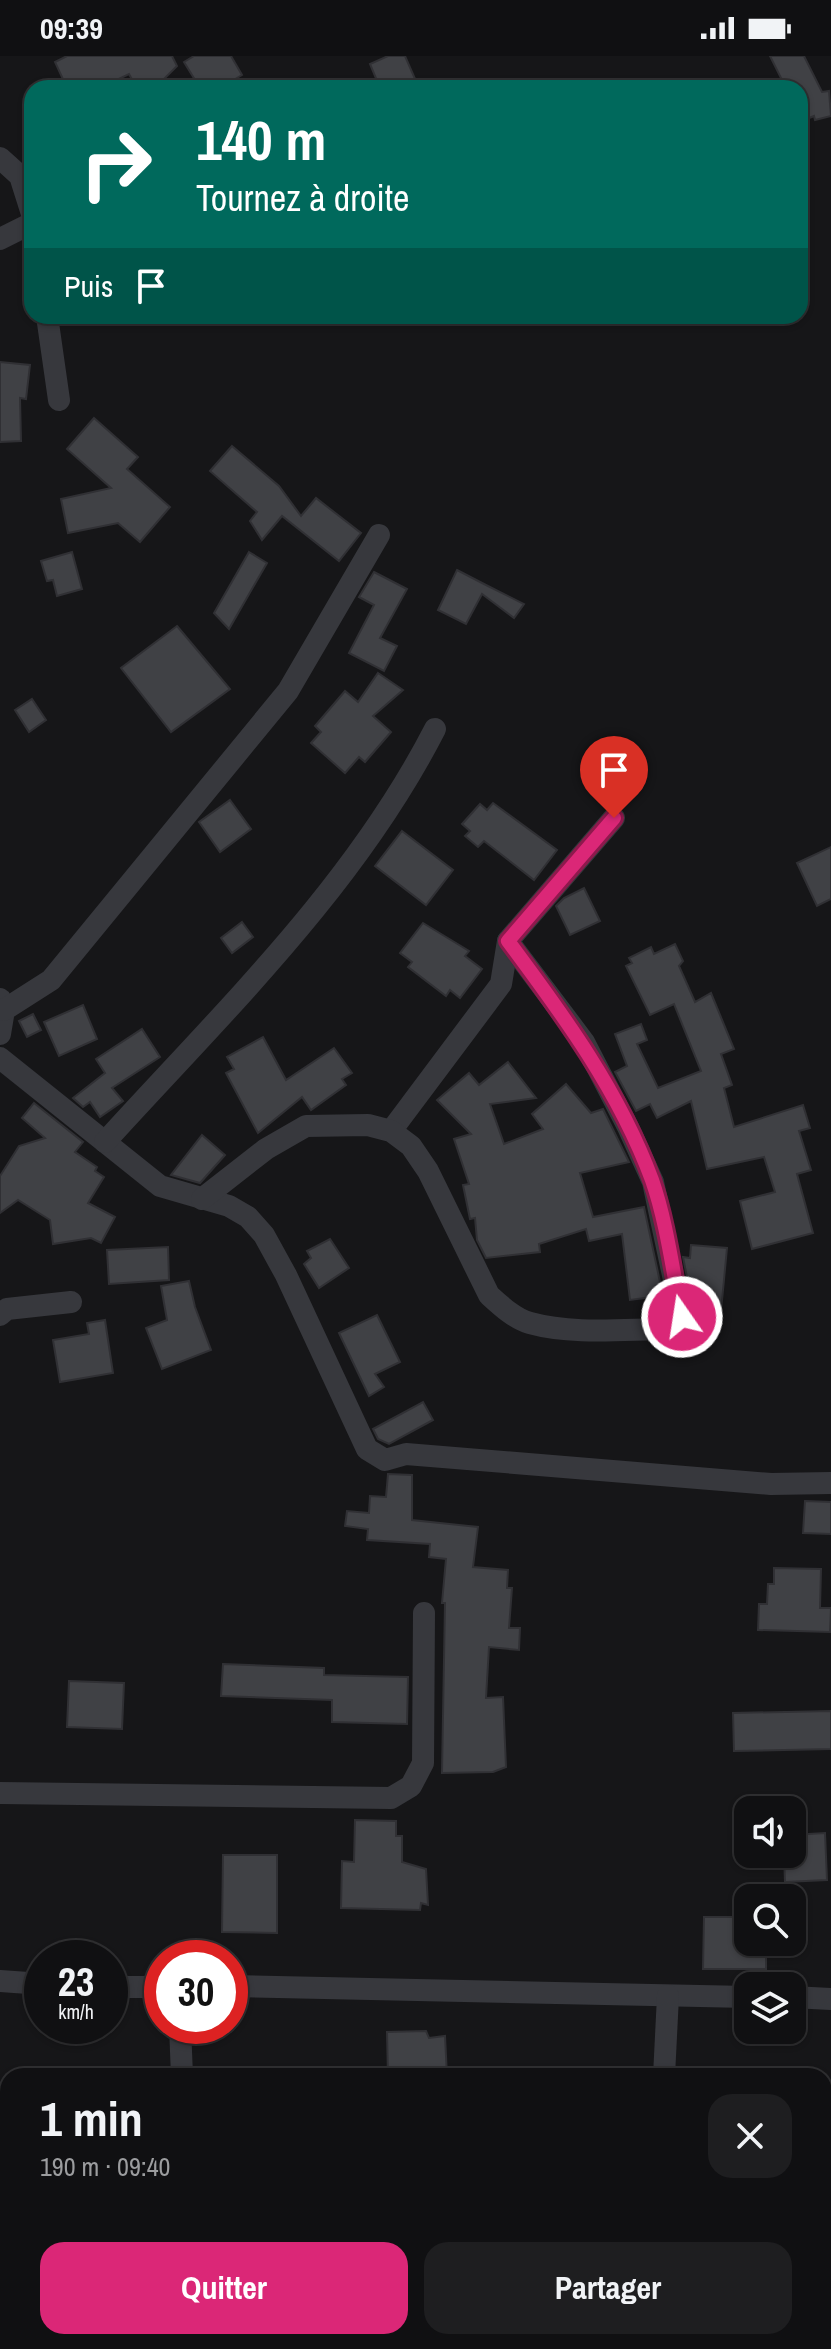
<!DOCTYPE html>
<html lang="fr">
<head>
<meta charset="utf-8">
<style>
  :root { --surface:#101012; --page:#1e1e20; --text:#f1f3f6; --muted:#9c9d9f; --line:#303032; --accent:#db2777 }
  body { margin:0; font-family:"Archivo Narrow",sans-serif; background:var(--page); color:var(--text); height:100vh; display:flex; flex-direction:column; font-size:30px; white-space:nowrap }
  * { box-sizing:border-box; margin:0 }
  p { font-size:26px; color:var(--muted) }
  .icon { flex:none; width:44px; height:44px; fill:none; stroke:currentColor; stroke-width:2; stroke-linecap:round; stroke-linejoin:round }
  .map { position:relative; flex:1; overflow:hidden }
  .sheet { position:absolute; left:0px; top:2012px; width:832px; height:282px; display:flex; flex-direction:column; background:var(--surface); border-radius:24px 24px 0 0; box-shadow:0 2px 6px #0004,0 0 0 2px var(--line) }
  .sheet>* { flex:none }
  .hud { position:absolute; left:24px; top:24px; width:784px; height:244px; border-radius:24px; box-shadow:0 2px 6px #0004,0 0 0 2px var(--line); background:#00695c; color:#fff; overflow:hidden }
  .tools { position:absolute; left:734px; top:1740px; display:grid; gap:16px }
  .tools a { display:grid; place-items:center; width:72px; height:72px; border-radius:16px; background:var(--surface); box-shadow:0 2px 6px #0004,0 0 0 2px var(--line); font-size:40px }
  .speed { position:absolute; left:24px; top:1884px; display:flex; gap:16px; font-size:40px; font-weight:700; text-align:center }
  .speed>* { display:grid; place-content:center; width:104px; height:104px; border-radius:50%; background:var(--surface); box-shadow:0 2px 6px #0004,0 0 0 2px var(--line); line-height:1 }
  .speed small { font-size:20px; font-weight:400 }
  .speed .limit { border:12px solid #d22; background:#fff; color:#111 }
  .pin { position:absolute; display:grid; place-items:center; width:68px; height:68px; color:#fff; margin:-82px -34px; border-radius:50% 50% 50% 0; rotate:-45deg; box-shadow:0 0 8px #0007 }
  .pin .icon { rotate:45deg }
  .me { position:absolute; width:88px; margin:-44px; rotate:347deg; stroke-linejoin:round; filter:drop-shadow(0 0 6px #0008) }
  .turn { display:flex; align-items:center; gap:28px; height:168px; padding:0 40px; font-size:36px }
  .turn .icon { width:104px; height:104px; stroke-width:2.5 }
  .turn b { display:block; font-size:56px; line-height:68px }
  .then { display:flex; align-items:center; height:76px; padding:0 40px; background:#0003; gap:16px; font-size:30px }
  .round { display:grid; place-items:center; flex:none; width:84px; height:84px; border-radius:24px; background:var(--page) }
  .headline { display:flex; align-items:center; justify-content:space-between; height:136px; padding:0 40px }
  h1 { font-size:48px; font-weight:800; line-height:60px }
  .button { display:flex; gap:16px; margin-top:auto; padding:16px 40px }
  .button a { flex:1; height:92px; border-radius:24px; background:var(--accent); color:#fff; font-size:32px; font-weight:800; line-height:92px; text-align:center }
  .button a+a { background:var(--page); color:var(--text) }
  .status { display:flex; justify-content:space-between; align-items:center; height:56px; padding:0 40px; background:var(--surface); direction:ltr }
  .status svg { height:22px; fill:currentColor }
  .map>svg:first-child { display:block }
  .building { fill:#404145; stroke:#303034; stroke-width:2 }
  .lines { fill:none; stroke-linecap:round; stroke-linejoin:round }
  .minor { stroke:#37383d; stroke-width:22 }
  .route-casing { stroke:#8e194d; stroke-width:20 }
  .route { stroke:#db2777; stroke-width:14 }
</style>
</head>
<body>
<div class="status"><b>09:39</b><svg viewBox="0 0 49 12"><path d="M0 12V9h3v3zM5 12V6h3v6zM10 12V3h3v9zM15 12V0h3v12zM26 1h20v11H26zM47 4h2v5h-2z"/></svg></div>
<div class="map">
<svg width="831" height="2293" viewBox="0 0 831 2293">
  <rect width="100%" height="100%" fill="#161618"/>
  <!-- building -->
  <g class="building">
    <polygon points="67,0 172,0 177,10 155,32 135,29 129,18 100,32 67,32 55,6"/>
    <polygon points="194,0 231,0 242,19 220,32 200,32 184,6"/>
    <polygon points="388,0 405,0 419,32 380,32 370,8"/>
    <polygon points="770,0 804,0 822,36 829,35 831,60 815,64 814,60 800,66 800,32 786,32"/>
    <polygon points="0,306 30,309 26,343 20,342 21,385 0,386"/>
    <polygon points="94,362 138,401 127,413 170,451 140,486 118,467 68,477 61,443 111,432 67,393"/>
    <polygon points="232,390 279,430 301,460 316,442 361,477 339,505 282,460 262,484 250,465 257,456 210,415"/>
    <polygon points="72,496 82,533 57,540 53,524 47,525 41,505"/>
    <polygon points="249,496 267,507 229,573 214,557"/>
    <polygon points="457,514 486,529 524,548 514,562 482,538 466,568 438,554"/>
    <polygon points="374,516 407,533 380,582 397,590 384,615 349,597 374,549 359,541"/>
    <polygon points="177,570 230,633 171,676 121,612"/>
    <polygon points="378,617 403,634 373,660 391,676 365,706 359,701 345,717 311,687 321,676 315,670 345,635 358,646"/>
    <polygon points="32,643 46,664 29,676 15,654"/>
    <polygon points="230,744 251,773 220,796 199,766"/>
    <polygon points="493,747 557,794 534,824 484,785 478,791 465,780 470,775 462,768 480,748 487,754"/>
    <polygon points="402,775 453,814 426,849 375,810"/>
    <polygon points="831,791 831,843 817,850 797,807"/>
    <polygon points="584,832 600,865 570,879 556,850 564,842"/>
    <polygon points="242,866 253,881 232,897 221,882"/>
    <polygon points="423,867 469,895 465,900 482,913 460,942 450,934 446,940 408,911 412,906 400,897"/>
    <polygon points="675,888 683,905 679,910 695,946 711,937 734,993 721,998 732,1029 724,1032 734,1071 803,1049 810,1072 799,1075 811,1114 797,1118 813,1177 752,1193 740,1145 775,1136 764,1101 707,1113 691,1045 657,1062 650,1048 636,1055 615,1016 627,1010 615,978 641,968 647,984 637,988 658,1032 701,1015 674,948 650,959 626,910 632,907 629,902 651,891 654,898"/>
    <polygon points="83,949 97,983 59,1000 44,966"/>
    <polygon points="33,958 41,974 27,981 19,965"/>
    <polygon points="142,973 160,1001 112,1032 123,1045 100,1061 90,1046 83,1051 73,1042 105,1017 96,1003"/>
    <polygon points="263,981 286,1024 334,992 352,1017 342,1023 346,1029 311,1054 302,1041 258,1077 226,1017 234,1013 227,1001"/>
    <polygon points="508,1006 536,1042 490,1048 504,1088 543,1073 532,1058 566,1028 591,1057 603,1053 629,1106 580,1117 593,1161 644,1151 667,1259 652,1258 653,1241 630,1244 622,1178 589,1185 586,1173 539,1188 540,1196 486,1202 477,1184 475,1162 470,1163 463,1129 469,1128 454,1083 471,1078 437,1044 469,1017 479,1029"/>
    <polygon points="34,1047 83,1086 75,1096 97,1111 95,1115 104,1121 88,1147 115,1161 101,1187 91,1182 53,1188 50,1164 18,1144 0,1157 0,1120 19,1090 45,1082 22,1062"/>
    <polygon points="202,1079 225,1099 200,1127 171,1119"/>
    <polygon points="330,1183 349,1212 319,1232 304,1208 311,1202 307,1195"/>
    <polygon points="691,1189 727,1192 721,1255 710,1254 709,1263 695,1262 683,1201 690,1202"/>
    <polygon points="168,1191 169,1224 109,1228 107,1194"/>
    <polygon points="189,1225 195,1251 211,1294 162,1313 146,1272 167,1264 161,1230"/>
    <polygon points="377,1259 400,1306 375,1318 384,1331 369,1340 339,1277"/>
    <polygon points="105,1264 113,1317 60,1326 53,1284 89,1278 87,1267"/>
    <polygon points="423,1346 433,1364 389,1388 378,1383 373,1373"/>
    <polygon points="388,1418 412,1419 412,1464 478,1471 473,1511 508,1514 507,1532 512,1532 509,1572 520,1572 519,1594 489,1591 486,1642 503,1641 506,1711 493,1716 442,1717 445,1547 442,1547 446,1503 429,1501 430,1488 367,1484 368,1473 345,1470 347,1455 369,1457 370,1440 386,1441"/>
    <polygon points="805,1445 831,1446 831,1478 803,1477"/>
    <polygon points="774,1512 821,1513 820,1552 831,1552 830,1576 758,1574 759,1548 767,1548 768,1528 774,1528"/>
    <polygon points="223,1608 324,1612 324,1619 408,1621 407,1668 332,1666 332,1644 221,1640"/>
    <polygon points="69,1625 124,1627 122,1673 67,1671"/>
    <polygon points="831,1655 831,1693 734,1695 733,1657"/>
    <polygon points="355,1764 396,1765 396,1780 402,1780 402,1806 426,1813 428,1849 421,1847 420,1854 341,1852 342,1805 354,1806"/>
    <polygon points="825,1777 827,1824 785,1826 784,1798 792,1798 792,1779"/>
    <polygon points="223,1799 277,1799 277,1877 222,1876"/>
    <polygon points="704,1861 747,1861 747,1890 766,1890 766,1913 703,1913"/>
    <polygon points="426,1975 429,1982 445,1980 447,2020 388,2020 387,1976"/>
  </g>
  <g class="lines">
    <!-- minor -->
    <g class="minor">
      <polyline points="0,102 20,120 32,158"/>
      <polyline points="0,183 32,167"/>
      <polyline points="47,260 59,344"/>
      <polyline points="0,943 4,954 0,978"/>
      <polyline points="4,954 51,924 288,635 379,479"/>
      <polyline points="0,1002 160,1130 229,1150 248,1161 264,1179 286,1219 367,1393 385,1404 406,1398 771,1428 831,1427"/>
      <polyline points="391,1075 501,928 508,885 614,762"/>
      <path d="M105,1086C223,956 354,831 435,673"/>
      <path d="M202,1143L266,1093L306,1070L368,1069L391,1075L411,1090L428,1115L489,1239C501,1250 515,1263 530,1267C573,1279 625,1273 669,1273L677,1270L682,1261L653,1126L628,1071L584,986L508,885"/>
      <polyline points="0,1259 7,1253 71,1246"/>
      <polyline points="0,1737 391,1742 411,1730 423,1707 424,1557"/>
      <polyline points="0,1925 42,1928"/>
      <polyline points="230,1930 748,1941"/>
      <polyline points="110,1931 162,1931"/>
      <polyline points="792,1941 831,1943"/>
      <polyline points="180,1970 182,2020"/>
      <polyline points="664,2020 668,1940"/>
      <polyline points="654,2293 654,2286"/>
    </g>
  </g>
  <g class="lines">
    <defs>
      <path id="route" d="M614,762L508,885C564,960 619,1035 652,1124C667,1167 673,1217 682,1261"/>
    </defs>
    <!-- route casing -->
    <use href="#route" class="route-casing"/>
    <!-- route -->
    <use href="#route" class="route"/>
  </g>
</svg>
<div class="tools">
<a><svg class="icon" aria-label="sound" viewBox="0 0 24 24"><path d="M4 9h4l5-4v14l-5-4H4zM17 9q2 3 0 6"/></svg></a>
<a><svg class="icon" aria-label="search" viewBox="0 0 24 24"><circle cx="10" cy="10" r="6"/><path d="M15 15l6 6"/></svg></a>
<a><svg class="icon" aria-label="layers" viewBox="0 0 24 24"><path d="M12 4l9 5-9 5-9-5zM3 14l9 5 9-5"/></svg></a>
</div>
<div class="speed"><div>23<small>km/h</small></div><div class="limit">30</div></div>
<div class="pin" style="left:614px;top:762px;background:#d93025"><svg class="icon" aria-label="arrive" viewBox="0 0 24 24"><path d="M6 21V4h12l-3 4 3 4H6"/></svg></div>
<svg class="me" style="left:682px;top:1261px" viewBox="-20 -20 40 40"><circle r="17" fill="#db2777" stroke="#fff" stroke-width="3"/><path d="M0-11L8 9 0 5-8 9z" fill="#fff"/></svg>
<div class="hud">
<div class="turn"><svg class="icon" aria-label="right" viewBox="0 0 24 24"><path d="M7 20v-9h11M14 6l5 5-5 5"/></svg><div><b>140 m</b>Tournez à droite</div></div>
<div class="then">Puis<svg class="icon" aria-label="arrive" viewBox="0 0 24 24"><path d="M6 21V4h12l-3 4 3 4H6"/></svg></div>
</div>
<section class="sheet">
<div class="headline"><div><h1>1 min</h1><p>190 m · 09:40</p></div><a class="round"><svg class="icon" aria-label="close" viewBox="0 0 24 24"><path d="M6 6l12 12M18 6L6 18"/></svg></a></div>
<div class="button"><a>Quitter</a><a>Partager</a></div>
</section>
</div>
</body>
</html>
